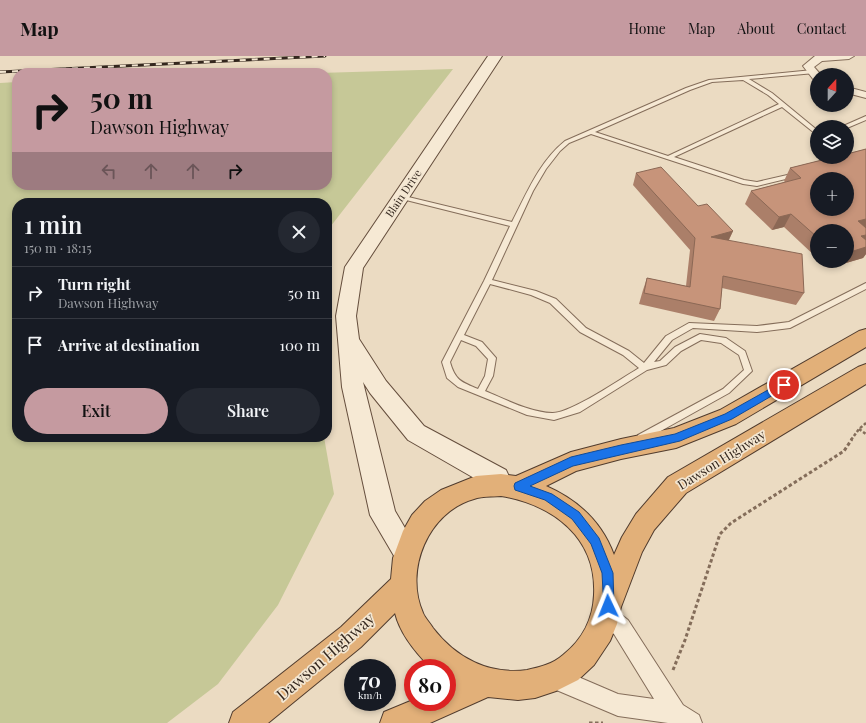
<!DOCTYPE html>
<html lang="en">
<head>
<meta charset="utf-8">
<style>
  :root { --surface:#171b24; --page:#242831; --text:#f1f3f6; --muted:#9ea1a6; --line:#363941; --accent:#c59aa0 }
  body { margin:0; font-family:"Playfair Display",serif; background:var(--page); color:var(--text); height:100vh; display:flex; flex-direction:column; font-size:15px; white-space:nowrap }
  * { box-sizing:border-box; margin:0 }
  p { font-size:13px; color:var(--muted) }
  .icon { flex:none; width:22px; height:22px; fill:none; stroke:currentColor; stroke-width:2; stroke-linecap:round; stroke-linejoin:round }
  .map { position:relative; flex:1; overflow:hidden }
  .drawer { position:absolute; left:12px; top:142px; width:320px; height:244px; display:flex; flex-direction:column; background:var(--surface); border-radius:16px; box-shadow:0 2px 6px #0003 }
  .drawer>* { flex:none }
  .top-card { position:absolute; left:12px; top:12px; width:320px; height:122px; border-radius:16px; box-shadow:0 2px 6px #0003; background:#c59aa0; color:#111; overflow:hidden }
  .needle { width:26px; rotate:21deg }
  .tools { position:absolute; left:810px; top:12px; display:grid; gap:8px }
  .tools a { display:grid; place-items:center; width:44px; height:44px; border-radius:50%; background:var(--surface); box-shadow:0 2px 6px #0003; font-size:20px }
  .speed { position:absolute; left:344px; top:603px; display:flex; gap:8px; font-size:20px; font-weight:700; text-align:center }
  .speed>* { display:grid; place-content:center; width:52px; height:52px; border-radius:50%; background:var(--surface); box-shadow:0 2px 6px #0003; line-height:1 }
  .speed small { font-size:10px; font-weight:400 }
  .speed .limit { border:6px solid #d22; background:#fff; color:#111 }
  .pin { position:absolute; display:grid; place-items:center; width:34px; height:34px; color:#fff; margin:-17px; border:2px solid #fff; border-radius:50%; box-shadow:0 1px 4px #0007 }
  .me { position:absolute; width:44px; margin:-22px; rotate:358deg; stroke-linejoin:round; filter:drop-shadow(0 0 3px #0008) }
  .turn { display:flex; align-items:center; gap:14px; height:84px; padding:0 12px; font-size:18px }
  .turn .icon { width:52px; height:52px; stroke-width:2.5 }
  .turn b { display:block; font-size:28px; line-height:34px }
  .lanes { display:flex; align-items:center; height:38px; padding:0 12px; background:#0003; justify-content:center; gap:20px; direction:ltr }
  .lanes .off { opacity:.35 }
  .round { display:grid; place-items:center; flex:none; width:42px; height:42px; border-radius:21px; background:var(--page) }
  .summary { display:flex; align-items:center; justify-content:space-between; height:68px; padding:0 12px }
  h1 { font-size:24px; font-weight:600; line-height:30px }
  .button { display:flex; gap:8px; margin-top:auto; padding:8px 12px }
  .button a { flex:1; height:46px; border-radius:24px; background:var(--accent); color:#111; font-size:16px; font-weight:600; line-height:46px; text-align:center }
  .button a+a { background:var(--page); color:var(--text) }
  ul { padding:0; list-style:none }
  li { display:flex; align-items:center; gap:12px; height:52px; padding:0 12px; border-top:1px solid var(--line) }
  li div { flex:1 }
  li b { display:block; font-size:15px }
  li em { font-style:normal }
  header { display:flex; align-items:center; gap:24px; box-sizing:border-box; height:56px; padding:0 20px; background:var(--accent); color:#111 }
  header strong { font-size:19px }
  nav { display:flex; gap:22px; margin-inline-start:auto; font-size:14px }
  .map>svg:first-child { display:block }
  .green { fill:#c6c897 }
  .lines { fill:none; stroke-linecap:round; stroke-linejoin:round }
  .service-casing { stroke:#846d5a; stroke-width:2 }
  .minor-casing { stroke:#846d5a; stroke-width:2 }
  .secondary-casing { stroke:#654e3d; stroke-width:2 }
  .trunk-casing { stroke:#513c2e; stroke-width:2 }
  .path-far1 { stroke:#846d5a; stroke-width:2.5; stroke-dasharray:3 2; stroke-linecap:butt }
  .path { stroke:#846d5a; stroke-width:3; stroke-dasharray:3.5 2.5; stroke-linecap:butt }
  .service { fill:#f6e9d4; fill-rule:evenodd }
  .minor { fill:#f6e9d4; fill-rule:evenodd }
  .secondary { fill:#f6e9d4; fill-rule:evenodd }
  .trunk { fill:#e2b079; fill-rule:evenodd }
  .rail-casing { stroke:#34271e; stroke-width:3 }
  .rail { stroke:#f3e6d1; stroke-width:2; stroke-dasharray:6; stroke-linecap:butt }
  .wall { fill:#ab7f69 }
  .shaded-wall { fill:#8b6855 }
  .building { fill:#c7947a; stroke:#8b6855; fill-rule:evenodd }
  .route { fill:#1a73e8; stroke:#114b97 }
  .labels { text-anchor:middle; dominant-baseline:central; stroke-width:3.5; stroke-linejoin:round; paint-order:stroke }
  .far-street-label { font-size:11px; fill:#34271e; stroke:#f3e6d1 }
  .street-label { font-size:13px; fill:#34271e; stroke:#f3e6d1 }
  .near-street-label { font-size:16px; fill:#34271e; stroke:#f3e6d1 }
</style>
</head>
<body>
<header>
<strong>Map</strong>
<nav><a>Home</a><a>Map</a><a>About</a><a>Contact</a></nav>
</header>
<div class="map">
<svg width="866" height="667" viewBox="0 0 866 667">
  <rect width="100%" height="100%" fill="#ebdbc2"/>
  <!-- green -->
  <polygon class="green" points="453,13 327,175 327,147 17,147 17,381 324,381 334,438 278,549 218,628 167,667 0,667 0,27 17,26 17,129 327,129 327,17 319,17"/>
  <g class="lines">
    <defs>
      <g id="service">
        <path d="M813,14L815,15V17L749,23L772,37L817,74V79L782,51L674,101L744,124L757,126L796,117L798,118V120L757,130L743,128L591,78L569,87L560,95L546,113L533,135L492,224L536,235L556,243L586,272L629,295L644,307L666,280L689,267L757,270L789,266L866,227V233L790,272L757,276L693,272L672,284L654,306L660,305L675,291L700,278L726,282L745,295L752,315L729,337L641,386L638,385L637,382L638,379L723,333L744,314L739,299L721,287L701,284L681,295L666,309L647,314L580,356L554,364L527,359L458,331L447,322L442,306L484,225L510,170L398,142V140L400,139L512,166C527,137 539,106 565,85L686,32L709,24ZM743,24L768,39L779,48L668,100L595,76L690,34L712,26ZM490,228L531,239L550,247L580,276L623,299L639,312C622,322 570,358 552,357C529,356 507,344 485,335L493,320L496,302L482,286L464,279ZM461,284L476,290L488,303L485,320L478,333C461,326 455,324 450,306Z"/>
        <polygon points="866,60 866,64 847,72 841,71"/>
      </g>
      <g id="minor">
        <polygon points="815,0 854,0 849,3 822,5 814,11 821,19 817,19 817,24 813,23 803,10"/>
        <polygon points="847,31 866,36 866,42 847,37"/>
        <polygon points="607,550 614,553 628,564 683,649 699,659 702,667 668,667 618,660 547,630 544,622 547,614 555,611 618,638 654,643 614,578 600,567 597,560 600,553"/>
      </g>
      <polygon id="secondary" points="488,0 502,0 363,212 356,260 359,283 386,325 424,370 506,414 513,429 510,437 501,440 492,437 488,430 408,384 370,337 363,326 395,455 419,496 415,505 406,508 397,505 370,459 342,331 336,260 345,211"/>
      <path id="trunk" d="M866,273V291L736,368L676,392L621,403L576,415L546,430C578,444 602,466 614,499L622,481L636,458L668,421L858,311L866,308V328L686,437L654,474L642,496L621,551L617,568L610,585L594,609L578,624L556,635L535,642L518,644L488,641L430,667H380L384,656L413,644V646H447V629L452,627L447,624V612H431C416,597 400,578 395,557L361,591L268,667H229L233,656L341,571L391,523L393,502L403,475L412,459L425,445L441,434L476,420L501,418L516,420L571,396L621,383L674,372L720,354L859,275ZM501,440C554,449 597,482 594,539C593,563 582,584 563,599C553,608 540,611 527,614C489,619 456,602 433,572C430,567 425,562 423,557C404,514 428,456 474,443C482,440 492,441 501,440Z"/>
    </defs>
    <!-- service casing -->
    <use href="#service" class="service-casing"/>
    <!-- minor casing -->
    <use href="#minor" class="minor-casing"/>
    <!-- secondary casing -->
    <use href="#secondary" class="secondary-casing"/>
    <!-- trunk casing -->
    <use href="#trunk" class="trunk-casing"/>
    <!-- path-far1 -->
    <g class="path-far1">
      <polyline points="859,373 866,378"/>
      <polyline points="851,384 859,373 866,367"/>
    </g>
    <!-- path -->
    <g class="path">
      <polyline points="673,614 685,584 720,478 731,467 844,395 852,383"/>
      <polyline points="589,667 603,667"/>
    </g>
    <!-- service -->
    <use href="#service" class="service"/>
    <!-- minor -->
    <use href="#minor" class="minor"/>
    <!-- secondary -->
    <use href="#secondary" class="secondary"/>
    <!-- trunk -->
    <use href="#trunk" class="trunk"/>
    <defs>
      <polyline id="rail" points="0,16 325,0"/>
    </defs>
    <!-- rail casing -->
    <use href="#rail" class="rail-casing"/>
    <!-- rail -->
    <use href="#rail" class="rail"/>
  </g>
  <!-- wall -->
  <g class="wall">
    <polygon points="866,93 866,198 863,202 829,212 821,205 847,205 817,175 817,202 784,171 772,174 745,148 751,135 785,126 784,125 790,112"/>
    <polygon points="636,117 698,150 733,175 729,184 804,237 796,249 722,232 720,253 714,265 639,248 643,234 647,222 686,230 690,194 633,129"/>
  </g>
  <!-- shaded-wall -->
  <g class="shaded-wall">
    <polygon points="791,158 784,171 772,174 779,161"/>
    <polygon points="866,163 866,173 858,165"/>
    <polygon points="733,175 727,187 711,181"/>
    <polygon points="866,179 866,186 861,180"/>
    <polygon points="866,191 866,198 863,202 829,212 834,205 847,205 847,197"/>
  </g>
  <!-- building -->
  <g class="building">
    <path d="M866,93V163L858,165L866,172V179L861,180L866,184V191L847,197V175H817V181L791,158L779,161L751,135L801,122L790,112L834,101H847V98ZM817,123H847V153H817Z"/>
    <polygon points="661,111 698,150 707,148 733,175 711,181 802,198 804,237 723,220 720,253 644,237 647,222 690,231 695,182 636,117"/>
  </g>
  <!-- route -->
  <polygon class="route" points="784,325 788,329 787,331 732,363 680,385 573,410 530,430 552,438 579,456 599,482 613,517 614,550 612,555 608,556 604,555 602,517 591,488 572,463 545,444 515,434 514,430 515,427 571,401 621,389 675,378 725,358"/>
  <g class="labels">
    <!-- far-street labels -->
    <g class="far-street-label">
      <text transform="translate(403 137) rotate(-56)">Blain Drive</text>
    </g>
    <!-- street labels -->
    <g class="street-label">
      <text transform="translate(721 403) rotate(-32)">Dawson Highway</text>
    </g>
    <!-- near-street labels -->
    <g class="near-street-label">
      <text transform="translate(325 600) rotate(-41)">Dawson Highway</text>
    </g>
  </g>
</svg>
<div class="tools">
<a><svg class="needle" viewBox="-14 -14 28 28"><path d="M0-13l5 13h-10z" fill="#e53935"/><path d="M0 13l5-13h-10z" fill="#9ea1a6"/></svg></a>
<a><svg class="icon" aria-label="layers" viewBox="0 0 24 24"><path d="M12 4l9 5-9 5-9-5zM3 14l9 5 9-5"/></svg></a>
<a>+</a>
<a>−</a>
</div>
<div class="speed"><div>70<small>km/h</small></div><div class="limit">80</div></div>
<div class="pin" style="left:784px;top:329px;background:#d93025"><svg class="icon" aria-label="arrive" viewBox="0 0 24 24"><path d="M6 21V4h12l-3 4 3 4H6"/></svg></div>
<svg class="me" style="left:608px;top:550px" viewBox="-20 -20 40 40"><path d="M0-17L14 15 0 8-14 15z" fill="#1a73e8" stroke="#fff" stroke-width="4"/></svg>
<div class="top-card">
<div class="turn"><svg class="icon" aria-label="right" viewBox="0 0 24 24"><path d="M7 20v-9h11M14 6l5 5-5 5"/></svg><div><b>50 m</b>Dawson Highway</div></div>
<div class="lanes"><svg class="icon off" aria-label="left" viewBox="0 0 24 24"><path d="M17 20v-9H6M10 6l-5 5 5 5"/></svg><svg class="icon off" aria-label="ahead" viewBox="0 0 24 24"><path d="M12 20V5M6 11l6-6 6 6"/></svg><svg class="icon off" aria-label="ahead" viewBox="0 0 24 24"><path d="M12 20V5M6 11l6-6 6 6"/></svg><svg class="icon" aria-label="right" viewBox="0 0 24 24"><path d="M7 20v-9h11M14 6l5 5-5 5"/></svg></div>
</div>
<section class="drawer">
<div class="summary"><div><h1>1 min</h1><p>150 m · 18:15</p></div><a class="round"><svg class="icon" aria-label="close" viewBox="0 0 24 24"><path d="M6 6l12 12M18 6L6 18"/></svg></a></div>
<ul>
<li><svg class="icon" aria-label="right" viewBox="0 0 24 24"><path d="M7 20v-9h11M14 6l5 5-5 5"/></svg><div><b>Turn right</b><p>Dawson Highway</p></div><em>50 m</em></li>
<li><svg class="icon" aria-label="arrive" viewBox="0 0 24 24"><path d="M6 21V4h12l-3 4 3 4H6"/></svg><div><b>Arrive at destination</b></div><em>100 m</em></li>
</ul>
<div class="button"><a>Exit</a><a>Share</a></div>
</section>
</div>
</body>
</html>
